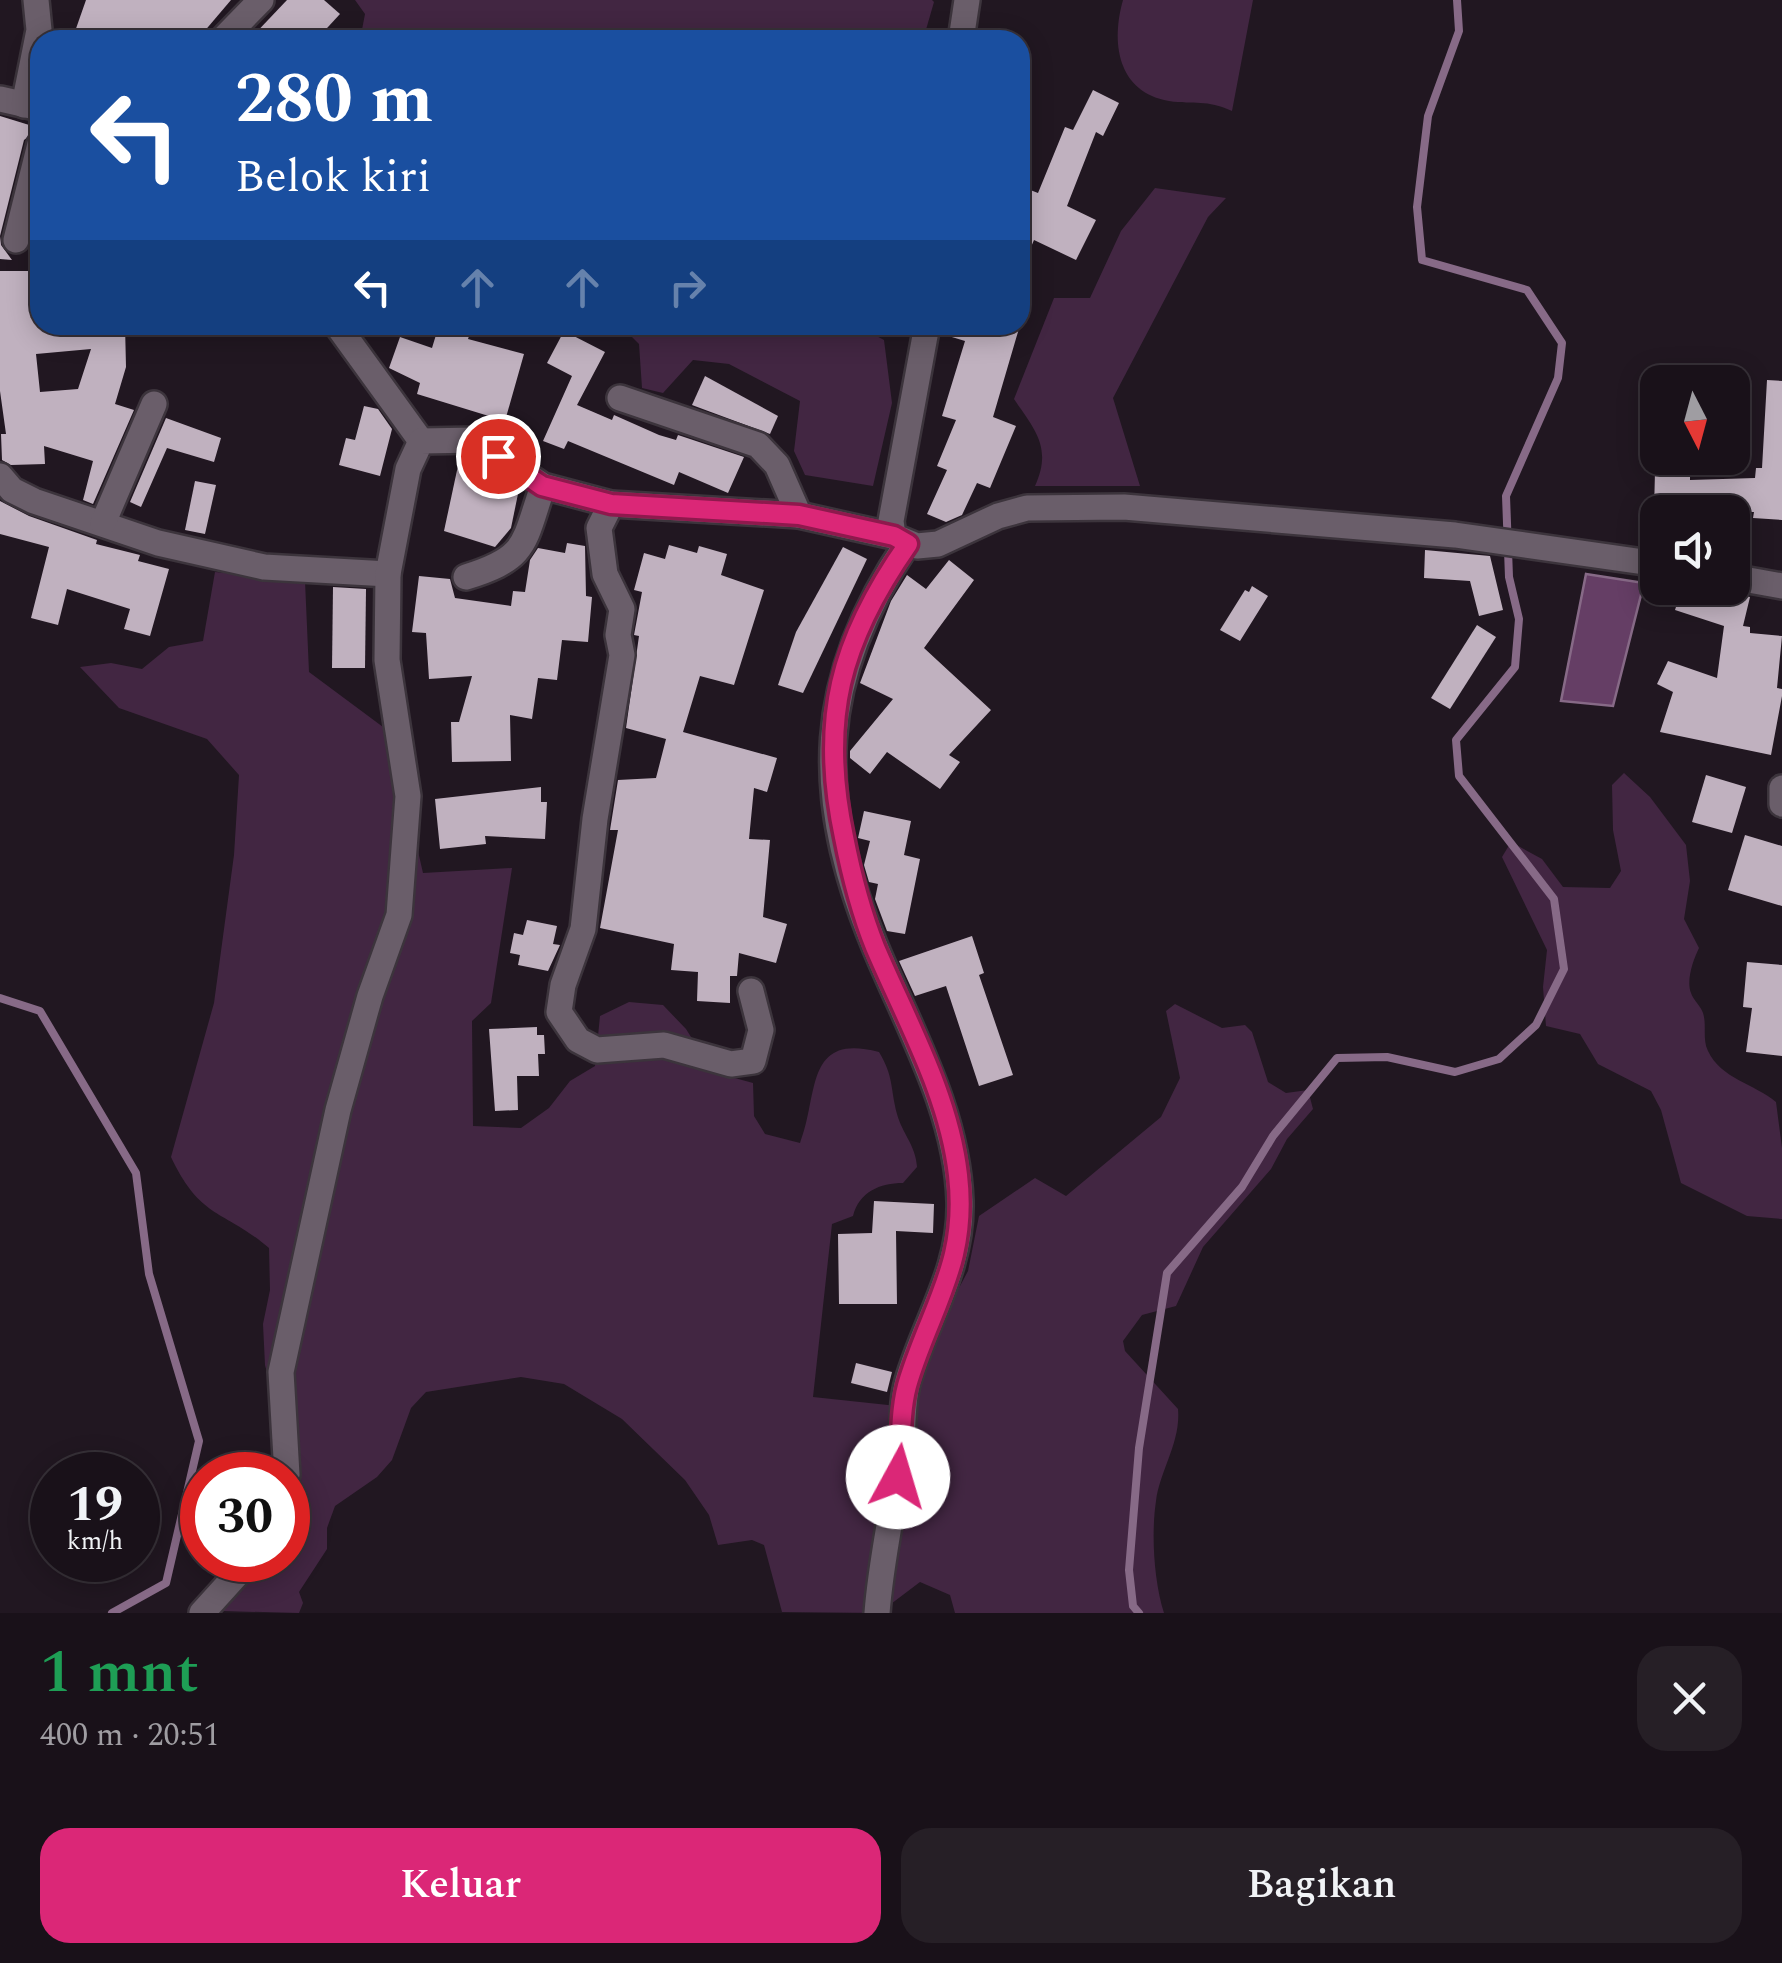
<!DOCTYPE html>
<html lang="id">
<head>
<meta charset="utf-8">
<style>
  :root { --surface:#191119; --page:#261f26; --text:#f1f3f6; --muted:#9f9da2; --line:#373138; --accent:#db2777 }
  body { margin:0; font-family:Spectral,serif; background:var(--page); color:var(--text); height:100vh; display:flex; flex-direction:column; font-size:38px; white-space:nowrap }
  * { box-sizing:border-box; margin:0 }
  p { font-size:32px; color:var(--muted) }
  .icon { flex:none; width:55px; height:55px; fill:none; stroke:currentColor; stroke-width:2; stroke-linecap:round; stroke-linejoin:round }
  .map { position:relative; height:1613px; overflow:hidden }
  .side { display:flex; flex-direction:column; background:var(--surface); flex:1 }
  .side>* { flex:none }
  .top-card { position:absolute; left:30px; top:30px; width:1000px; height:305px; border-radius:30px; box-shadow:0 5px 25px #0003,0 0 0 2px var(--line); background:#1a4fa0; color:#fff; overflow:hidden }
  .needle { width:65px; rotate:174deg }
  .fabs { position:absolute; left:1640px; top:365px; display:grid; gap:20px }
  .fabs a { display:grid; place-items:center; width:110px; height:110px; border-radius:20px; background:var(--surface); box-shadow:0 5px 25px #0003,0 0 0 2px var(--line); font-size:50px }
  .speed { position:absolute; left:30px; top:1452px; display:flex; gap:20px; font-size:50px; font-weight:700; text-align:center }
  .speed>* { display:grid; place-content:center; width:130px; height:130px; border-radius:50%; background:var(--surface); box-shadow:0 5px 25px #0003,0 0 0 2px var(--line); line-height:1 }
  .speed small { font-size:25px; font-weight:400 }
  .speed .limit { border:15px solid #d22; background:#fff; color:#111 }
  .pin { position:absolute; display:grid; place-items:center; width:85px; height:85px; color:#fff; margin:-42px; border:5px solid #fff; border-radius:50%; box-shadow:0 2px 10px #0007 }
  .me { position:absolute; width:110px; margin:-55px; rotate:6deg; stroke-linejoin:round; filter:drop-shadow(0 0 8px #0008) }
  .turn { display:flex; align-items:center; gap:35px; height:210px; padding:0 40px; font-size:45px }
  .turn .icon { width:130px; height:130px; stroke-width:2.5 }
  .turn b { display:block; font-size:70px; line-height:85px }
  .lanes { display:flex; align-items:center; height:95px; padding:0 40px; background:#0003; justify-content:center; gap:50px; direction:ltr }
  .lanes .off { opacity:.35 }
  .round { display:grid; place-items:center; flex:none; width:105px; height:105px; border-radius:30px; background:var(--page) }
  .summary { display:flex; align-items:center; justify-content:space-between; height:170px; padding:0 40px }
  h1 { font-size:60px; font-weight:600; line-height:75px; color:#1e9e55 }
  .button { display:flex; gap:20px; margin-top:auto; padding:20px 40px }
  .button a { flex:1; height:115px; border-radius:30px; background:var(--accent); color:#fff; font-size:40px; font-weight:600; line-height:115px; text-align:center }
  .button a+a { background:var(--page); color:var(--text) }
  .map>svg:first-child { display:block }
  .green { fill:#422642 }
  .water { fill:#653e65; stroke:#876a87; stroke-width:2.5 }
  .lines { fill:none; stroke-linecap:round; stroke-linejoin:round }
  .stream { stroke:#876a87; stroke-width:8 }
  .building { fill:#c0b1bf; fill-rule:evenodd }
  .minor-casing { stroke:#3c343c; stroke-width:30 }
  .tertiary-casing { stroke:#3c343c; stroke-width:30 }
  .minor { stroke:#6a5e6a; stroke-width:25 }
  .tertiary { stroke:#6a5e6a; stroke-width:25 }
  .route-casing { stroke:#8e194d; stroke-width:25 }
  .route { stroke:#db2777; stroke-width:18 }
</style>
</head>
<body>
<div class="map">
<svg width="1782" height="1613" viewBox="0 0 1782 1613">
  <rect width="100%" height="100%" fill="#211721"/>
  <!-- green -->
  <g class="green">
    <polygon points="355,0 932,0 934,2 923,40 360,40 365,14"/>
    <path d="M1123,0H1253L1232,111C1206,99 1195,105 1169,101C1117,92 1111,42 1123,0Z"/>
    <path d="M1155,188L1226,198L1208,217L1113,398L1140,486H1035C1052,448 1036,431 1014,399L1054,298H1090L1121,231Z"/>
    <polygon points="620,325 835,325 867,331 884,340 892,403 873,486 805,475 794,451 800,401 729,364 693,360 663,393 642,388 639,344"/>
    <path d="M215,572L305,581L309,672L414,750L412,825L423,873L512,868L491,1003L472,1021L473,1126L521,1128L549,1108L570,1081L595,1066L600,1016L629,1002L663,1005L686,1029L713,1072L753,1083L754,1116L765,1134L800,1143C819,1095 804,1032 879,1052C894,1077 890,1087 897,1114C902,1133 916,1146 917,1167L903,1183C880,1183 859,1192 853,1216L832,1224L813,1397L916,1408L935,1333L968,1271L979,1216L1035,1178L1066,1196L1161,1117L1180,1078L1166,1011L1175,1004L1222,1028L1245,1025L1252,1032L1268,1082L1286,1093L1308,1090L1313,1109L1287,1139L1271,1169L1203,1247L1176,1306L1142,1315L1123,1341L1125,1351L1178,1409C1181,1442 1160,1470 1156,1501C1151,1534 1154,1582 1164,1613H955L950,1595L920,1582L879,1613L782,1612L764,1545L752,1540L718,1545L709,1515L685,1480L622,1419L564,1384L521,1377L426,1392L411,1408L392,1460L377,1477L335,1506L327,1528V1549L299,1592L303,1603L299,1613L222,1611L263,1560H288V1511L294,1494L291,1429L277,1411L265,1365L263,1324L270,1290L269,1248C223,1209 201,1220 171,1157L214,1003L234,855L239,775L207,739L119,708L80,667L111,663L142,669L169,647L203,641Z"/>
    <path d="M1624,773L1650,797L1686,845L1690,881L1684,919L1699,948C1693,960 1686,981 1691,993C1693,1000 1701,1006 1703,1013C1707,1025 1702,1039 1708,1051C1721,1079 1755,1084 1776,1102L1782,1148V1219L1747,1216L1681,1183L1661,1110L1651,1091L1598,1064L1580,1034L1546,1026L1543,987L1547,950L1502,857L1511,842L1542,859L1563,887L1610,888L1621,871L1613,830L1612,785Z"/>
  </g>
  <!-- water -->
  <polygon class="water" points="1586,574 1644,583 1613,706 1561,701"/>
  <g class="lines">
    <!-- stream -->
    <g class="stream">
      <polyline points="0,998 40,1011 136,1173 149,1274 199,1441 166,1583 112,1613"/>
      <polyline points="1139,1613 1133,1606 1129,1570 1139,1448 1167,1273 1242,1187 1273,1136 1337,1058 1387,1057 1455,1072 1499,1059 1536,1025 1564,969 1554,899 1459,776 1456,740 1515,667 1519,619 1509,577 1506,496 1558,378 1562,343 1527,290 1422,260 1417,207 1428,116 1459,31 1457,0"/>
    </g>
  </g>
  <!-- building -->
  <g class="building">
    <polygon points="86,0 231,0 197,40 72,40"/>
    <polygon points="287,0 324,0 340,14 316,40 249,40"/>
    <polygon points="1093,90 1119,103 1103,136 1096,132 1067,206 1096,220 1076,260 1034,240 1020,273 1020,186 1038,193 1065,127 1073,130"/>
    <polygon points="0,116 39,128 24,140 0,236 1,245 12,260 0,259"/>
    <path d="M0,271H40V325H125L126,367L115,404L134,410L93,504L83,500L93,461L44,446L45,464L11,465L2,460L1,434H6L0,391ZM91,349L78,389L40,392L36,354Z"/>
    <polygon points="439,325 470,333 468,339 524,354 505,421 417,394 420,383 389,368 400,337 432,348"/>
    <polygon points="943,325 1020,325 993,417 1016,426 990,488 977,483 962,515 946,522 927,514 947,470 937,466 956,420 942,416 965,341 942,334"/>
    <polygon points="564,331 605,352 577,405 612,420 614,415 659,435 676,440 678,435 744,457 728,493 679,472 674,485 568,441 564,449 543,441 572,376 547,363"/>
    <polygon points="705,376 778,416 770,434 692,405"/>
    <polygon points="1767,380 1782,381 1782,520 1753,518 1754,512 1654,512 1655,471 1690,472 1690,480 1755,478 1756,468 1762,468"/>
    <polygon points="364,406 378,409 392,429 380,476 339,465 346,438 355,440"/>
    <polygon points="166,418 221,438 214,462 167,448 141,507 130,502"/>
    <polygon points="459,461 493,471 519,489 511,528 495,547 444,531"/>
    <polygon points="195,481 216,485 205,534 185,530"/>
    <polygon points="0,501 29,516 97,540 96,544 140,555 138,561 169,569 150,636 124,629 130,609 67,589 58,625 31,618 49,547 0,534"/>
    <polygon points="567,543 585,546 586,596 592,597 588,642 562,640 557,680 538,678 532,719 510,715 511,761 452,762 451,722 459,722 472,676 429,679 426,633 412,632 419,576 450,579 455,598 511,606 513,591 525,592 530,560 538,548 565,553"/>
    <polygon points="669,545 697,553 699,546 727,554 721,575 764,590 734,685 700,676 683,732 777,758 767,792 754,788 749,839 770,840 763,917 787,924 776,963 739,953 737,976 730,976 730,1003 697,1001 698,972 671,970 674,944 600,928 618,830 610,830 618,780 656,778 666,739 626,728 639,636 634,635 642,592 634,590 644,553 665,559"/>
    <polygon points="843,547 867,559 803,693 778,685 796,632"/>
    <polygon points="1425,550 1490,556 1503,610 1479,616 1470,581 1424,578"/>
    <polygon points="949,560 974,580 924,648 991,710 949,755 960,762 940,789 887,752 870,774 850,758 850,751 893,699 860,683 891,601 907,575 926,589"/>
    <polygon points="1252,586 1268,596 1240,641 1220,630 1245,590 1249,592"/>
    <polygon points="333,587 366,589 365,668 332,668"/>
    <polygon points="1682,588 1713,588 1750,597 1743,626 1750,627 1750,633 1782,636 1777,688 1782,689 1782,696 1771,755 1660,732 1673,692 1657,684 1668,661 1717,678 1724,626 1675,610"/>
    <polygon points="1477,625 1496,637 1450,709 1431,698"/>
    <polygon points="1706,775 1746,787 1732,833 1692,822"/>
    <polygon points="541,787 541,802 547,802 545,839 485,836 486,844 440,849 435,799"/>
    <polygon points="864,811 911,821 904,855 920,859 905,934 887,931 875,899 878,884 869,882 864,865 870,841 858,838"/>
    <polygon points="1745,835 1782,846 1782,906 1728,890"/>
    <polygon points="527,920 557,926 553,944 560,945 548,971 518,965 520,955 510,953 514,933 523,935"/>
    <polygon points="972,936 984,973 979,975 1013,1075 979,1086 946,986 915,996 899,961"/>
    <polygon points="1747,962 1782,965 1782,1056 1746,1052 1752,1008 1743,1007"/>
    <polygon points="537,1027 537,1035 544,1035 545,1054 538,1054 539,1076 517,1076 518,1110 495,1111 489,1029"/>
    <polygon points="874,1201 934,1204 933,1233 896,1231 897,1304 839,1304 838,1234 872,1233"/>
    <polygon points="856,1363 892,1372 887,1392 851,1383"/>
  </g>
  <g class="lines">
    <defs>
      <g id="minor">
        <polyline points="222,40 261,0"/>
        <polyline points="0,99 40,108"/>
        <polyline points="24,105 39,30 36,0"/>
        <polyline points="16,240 40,144"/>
        <polyline points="337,325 421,441"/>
        <polyline points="620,398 758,445 777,465 799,515"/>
        <polyline points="0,476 12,490 34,501 158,543 264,567 388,574"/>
        <polyline points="611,504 599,528 605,574 622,609 618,635 622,655 595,819 583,929 563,985 559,1012 578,1040 597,1050 664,1045 731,1064 753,1061 761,1030 751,991"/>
        <polyline points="103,523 154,404"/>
        <path d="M466,577C528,558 523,544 543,486"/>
        <polyline points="1782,788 1782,804"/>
        <path d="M877,1613C881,1560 893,1508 901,1456C904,1431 901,1405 908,1381C926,1319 962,1269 960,1201C957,1110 908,1027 874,944C813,795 816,678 907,544"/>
      </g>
      <g id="tertiary">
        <polyline points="961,40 967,0"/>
        <polyline points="927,325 891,521 893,536 917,546 938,544 998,516 1027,508 1124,507 1455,535 1658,564"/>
        <polyline points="1732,577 1782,586"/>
        <polyline points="287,1475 281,1372 338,1110 370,996 399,915 408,796 387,660 388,574 408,469 421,441 476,440 543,486 611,504 799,515 893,536"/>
        <polyline points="202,1613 250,1560"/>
      </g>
    </defs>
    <!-- minor casing -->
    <use href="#minor" class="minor-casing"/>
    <!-- tertiary casing -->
    <use href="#tertiary" class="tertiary-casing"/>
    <!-- minor -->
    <use href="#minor" class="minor"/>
    <!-- tertiary -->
    <use href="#tertiary" class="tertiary"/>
  </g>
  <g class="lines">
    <defs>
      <path id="route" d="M498,456L542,486L611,504L799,515L894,536L908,544C840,641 819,720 844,837C851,873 861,912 875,947C906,1020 949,1095 958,1175C968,1261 933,1303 909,1379C899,1409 902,1445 898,1477"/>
    </defs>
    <!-- route casing -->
    <use href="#route" class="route-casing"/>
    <!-- route -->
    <use href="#route" class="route"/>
  </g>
</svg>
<div class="fabs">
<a><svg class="needle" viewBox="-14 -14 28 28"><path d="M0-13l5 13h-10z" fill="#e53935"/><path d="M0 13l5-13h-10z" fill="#9f9da2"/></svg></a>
<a><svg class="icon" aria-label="sound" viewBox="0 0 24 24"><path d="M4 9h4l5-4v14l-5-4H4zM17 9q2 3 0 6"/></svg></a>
</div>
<div class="speed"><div>19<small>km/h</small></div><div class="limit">30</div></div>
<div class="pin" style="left:498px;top:456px;background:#d93025"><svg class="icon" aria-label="arrive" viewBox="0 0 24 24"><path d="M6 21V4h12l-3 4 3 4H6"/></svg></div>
<svg class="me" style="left:898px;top:1477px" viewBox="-20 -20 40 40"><circle r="19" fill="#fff"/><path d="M0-13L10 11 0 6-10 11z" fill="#db2777"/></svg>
<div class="top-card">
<div class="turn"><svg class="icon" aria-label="left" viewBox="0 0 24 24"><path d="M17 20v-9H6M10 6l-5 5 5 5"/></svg><div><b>280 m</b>Belok kiri</div></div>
<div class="lanes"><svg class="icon" aria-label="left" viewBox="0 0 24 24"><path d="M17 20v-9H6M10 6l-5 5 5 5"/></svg><svg class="icon off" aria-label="ahead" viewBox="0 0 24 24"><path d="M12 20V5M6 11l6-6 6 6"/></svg><svg class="icon off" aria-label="ahead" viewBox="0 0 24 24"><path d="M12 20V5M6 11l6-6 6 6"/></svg><svg class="icon off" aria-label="right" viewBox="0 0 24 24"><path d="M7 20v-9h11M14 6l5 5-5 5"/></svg></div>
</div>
</div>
<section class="side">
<div class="summary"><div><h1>1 mnt</h1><p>400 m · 20:51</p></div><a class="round"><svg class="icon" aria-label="close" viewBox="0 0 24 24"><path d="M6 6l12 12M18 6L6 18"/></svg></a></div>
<div class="button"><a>Keluar</a><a>Bagikan</a></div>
</section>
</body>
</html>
